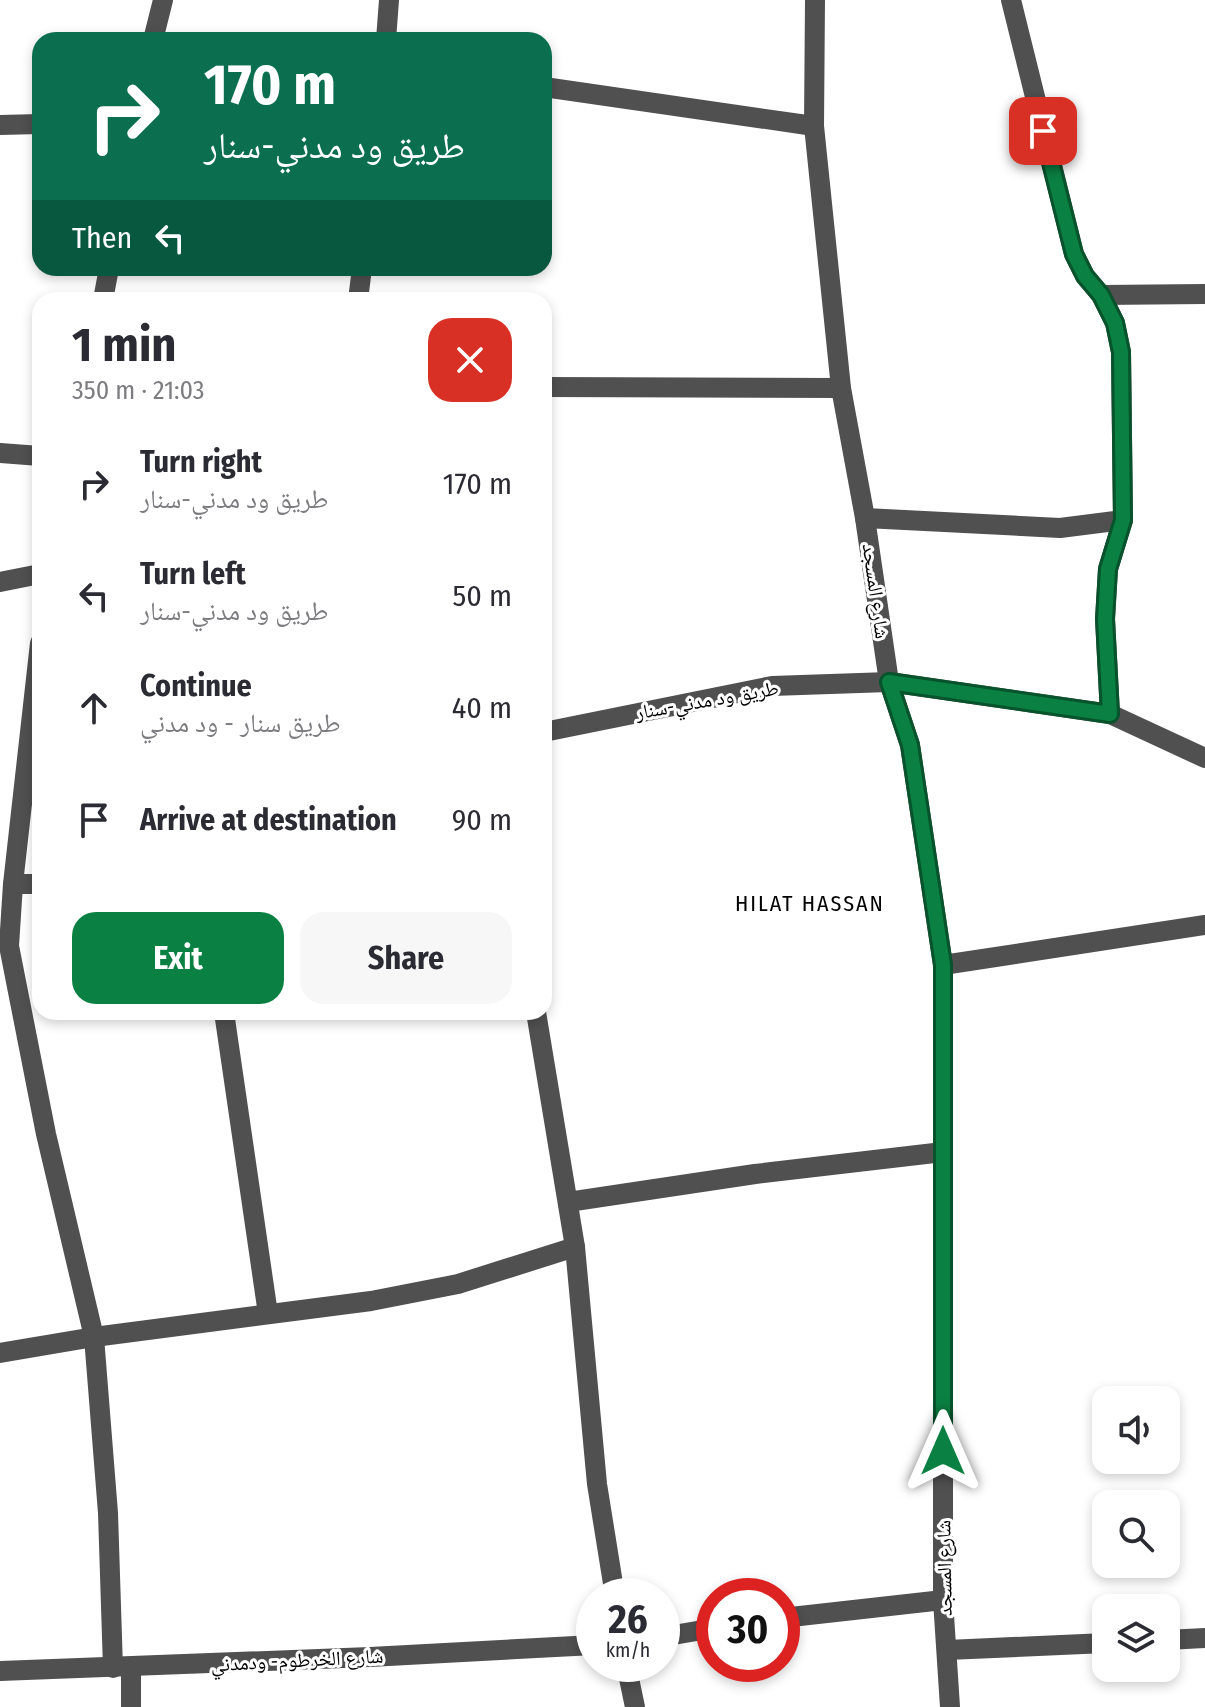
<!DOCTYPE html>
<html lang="en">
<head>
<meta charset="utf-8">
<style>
  :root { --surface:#fff; --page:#f7f7f7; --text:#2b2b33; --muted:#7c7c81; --accent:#0b8043 }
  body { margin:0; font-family:"Fira Sans Condensed","Noto Naskh Arabic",sans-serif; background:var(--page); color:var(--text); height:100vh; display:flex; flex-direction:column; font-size:30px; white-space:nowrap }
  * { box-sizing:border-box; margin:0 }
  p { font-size:26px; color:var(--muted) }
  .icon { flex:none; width:44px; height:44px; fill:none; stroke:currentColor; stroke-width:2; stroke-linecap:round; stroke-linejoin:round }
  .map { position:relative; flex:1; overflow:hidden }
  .panel { position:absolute; left:32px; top:292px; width:520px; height:728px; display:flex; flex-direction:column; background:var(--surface); border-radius:24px; box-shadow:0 4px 12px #0003 }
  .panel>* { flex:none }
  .guide { position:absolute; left:32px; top:32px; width:520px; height:244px; border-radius:24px; box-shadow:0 4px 12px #0003; background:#0b6e4f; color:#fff; overflow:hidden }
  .buttons { position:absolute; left:1092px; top:1386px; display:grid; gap:16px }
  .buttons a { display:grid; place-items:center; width:88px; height:88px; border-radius:16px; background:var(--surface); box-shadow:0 4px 12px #0003; font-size:40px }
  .speed { position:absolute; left:576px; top:1578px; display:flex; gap:16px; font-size:40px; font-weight:700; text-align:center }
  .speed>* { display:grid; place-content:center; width:104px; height:104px; border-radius:50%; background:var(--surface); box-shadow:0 4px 12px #0003; line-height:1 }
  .speed small { font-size:20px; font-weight:400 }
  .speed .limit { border:12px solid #d22; background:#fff; color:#111 }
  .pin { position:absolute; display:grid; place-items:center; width:68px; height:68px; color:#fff; margin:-34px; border-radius:16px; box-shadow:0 4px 12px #0006 }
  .me { position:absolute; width:88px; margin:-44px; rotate:0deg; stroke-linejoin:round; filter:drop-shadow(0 0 6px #0008) }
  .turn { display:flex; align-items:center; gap:28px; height:168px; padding:0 40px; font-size:36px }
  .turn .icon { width:104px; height:104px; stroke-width:2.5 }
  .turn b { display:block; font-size:56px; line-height:68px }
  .then { display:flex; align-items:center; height:76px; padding:0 40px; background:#0003; gap:16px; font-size:30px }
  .round { display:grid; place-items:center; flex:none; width:84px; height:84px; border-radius:24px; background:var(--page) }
  .head { display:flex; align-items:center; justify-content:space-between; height:136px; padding:0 40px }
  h1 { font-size:48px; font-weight:700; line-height:60px }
  .button { display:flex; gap:16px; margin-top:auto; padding:16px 40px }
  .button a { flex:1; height:92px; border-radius:24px; background:var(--accent); color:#fff; font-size:32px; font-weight:700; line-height:92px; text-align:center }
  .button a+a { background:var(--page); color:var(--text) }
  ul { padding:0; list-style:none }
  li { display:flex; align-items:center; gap:24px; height:112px; padding:0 40px }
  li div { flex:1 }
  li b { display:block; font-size:30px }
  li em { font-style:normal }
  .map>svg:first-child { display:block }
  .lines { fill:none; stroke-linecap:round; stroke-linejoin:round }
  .minor { stroke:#505050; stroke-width:20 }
  .route-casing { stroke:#07532c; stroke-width:20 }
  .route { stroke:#0b8043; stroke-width:14 }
  .labels { text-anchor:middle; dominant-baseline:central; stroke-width:6; stroke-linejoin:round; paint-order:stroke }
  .street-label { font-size:20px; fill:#000; stroke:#fff }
  .neighbourhood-label { font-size:22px; letter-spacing:2px; fill:#000; stroke:#fff }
</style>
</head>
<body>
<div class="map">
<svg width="1205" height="1707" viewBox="0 0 1205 1707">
  <rect width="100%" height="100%" fill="#fff"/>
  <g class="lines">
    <!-- minor -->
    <g class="minor">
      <polyline points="815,0 814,126 841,388 865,518 889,682 910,745 943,965 943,1600 950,1707"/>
      <polyline points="1011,0 1074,254 1085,276 1101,295 1115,323 1121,352 1123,520 1108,569 1105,619 1110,714"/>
      <polyline points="153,40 163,0"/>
      <polyline points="386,40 389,0"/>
      <polyline points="544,87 814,126"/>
      <polyline points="0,125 40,124"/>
      <polyline points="1101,295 1205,294"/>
      <polyline points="103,300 109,268"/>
      <polyline points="358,300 362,268"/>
      <polyline points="544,387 841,388"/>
      <polyline points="0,453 40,456"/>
      <polyline points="865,518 1060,528 1123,520"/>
      <polyline points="0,582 40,574"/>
      <polyline points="40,643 13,884 9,946 46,1134 94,1337 108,1513 113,1668"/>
      <polyline points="544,732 772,686 889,682 1110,714 1205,758"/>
      <polyline points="13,884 40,884"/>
      <polyline points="943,965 1205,925"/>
      <polyline points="224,1012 268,1314"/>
      <polyline points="536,1012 575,1247 597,1484 615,1596"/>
      <polyline points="568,1202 755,1174 943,1152"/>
      <polyline points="0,1353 94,1337 371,1301 458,1284 575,1247"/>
      <polyline points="782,1618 943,1600"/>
      <polyline points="662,1637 714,1628"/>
      <polyline points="1166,1640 1205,1638"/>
      <polyline points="947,1650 1106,1643"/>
      <polyline points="626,1664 635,1707"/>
      <polyline points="0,1671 370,1657 594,1645"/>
      <polyline points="131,1707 131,1668"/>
    </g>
  </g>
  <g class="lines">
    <defs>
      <polyline id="route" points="943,1451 943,965 910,745 889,682 1110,714 1105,619 1108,569 1123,520 1121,352 1115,323 1101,295 1085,276 1074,254 1043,131"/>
    </defs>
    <!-- route casing -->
    <use href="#route" class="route-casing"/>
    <!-- route -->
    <use href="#route" class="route"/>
  </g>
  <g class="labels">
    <!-- street labels -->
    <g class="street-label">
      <text transform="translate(876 591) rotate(82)">شارع المسجد</text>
      <text transform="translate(707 700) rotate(-10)">طريق ود مدني-سنار</text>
      <text transform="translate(944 1568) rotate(-91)">شارع المسجد</text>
      <text transform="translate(297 1660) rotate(-3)">شارع الخرطوم- ودمدني</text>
    </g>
    <!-- neighbourhood labels -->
    <g class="neighbourhood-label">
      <text x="810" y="903">HILAT HASSAN</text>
    </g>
  </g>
</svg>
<div class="buttons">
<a><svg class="icon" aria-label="sound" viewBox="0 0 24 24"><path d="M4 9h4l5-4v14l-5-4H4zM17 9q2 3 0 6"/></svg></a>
<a><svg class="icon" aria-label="search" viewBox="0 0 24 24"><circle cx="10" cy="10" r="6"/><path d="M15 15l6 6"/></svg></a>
<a><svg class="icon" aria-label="layers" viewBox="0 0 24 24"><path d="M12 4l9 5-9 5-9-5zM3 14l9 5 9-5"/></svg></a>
</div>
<div class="speed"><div>26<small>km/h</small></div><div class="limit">30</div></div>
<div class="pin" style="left:1043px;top:131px;background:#d93025"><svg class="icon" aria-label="arrive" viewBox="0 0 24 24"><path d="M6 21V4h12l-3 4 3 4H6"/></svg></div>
<svg class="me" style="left:943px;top:1451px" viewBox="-20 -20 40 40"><path d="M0-17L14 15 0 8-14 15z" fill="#0b8043" stroke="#fff" stroke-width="4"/></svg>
<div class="guide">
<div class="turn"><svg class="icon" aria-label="right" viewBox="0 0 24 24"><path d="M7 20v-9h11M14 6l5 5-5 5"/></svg><div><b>170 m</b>طريق ود مدني-سنار</div></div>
<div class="then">Then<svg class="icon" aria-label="left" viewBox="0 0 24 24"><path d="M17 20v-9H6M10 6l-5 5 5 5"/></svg></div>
</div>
<section class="panel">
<div class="head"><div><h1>1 min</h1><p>350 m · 21:03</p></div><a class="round" style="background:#d93025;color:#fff"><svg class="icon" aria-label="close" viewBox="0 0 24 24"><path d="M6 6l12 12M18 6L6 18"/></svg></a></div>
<ul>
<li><svg class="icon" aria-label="right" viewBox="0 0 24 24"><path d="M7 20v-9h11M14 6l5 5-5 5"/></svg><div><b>Turn right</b><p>طريق ود مدني-سنار</p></div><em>170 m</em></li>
<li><svg class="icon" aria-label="left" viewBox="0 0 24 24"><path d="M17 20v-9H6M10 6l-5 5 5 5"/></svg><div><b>Turn left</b><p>طريق ود مدني-سنار</p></div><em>50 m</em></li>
<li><svg class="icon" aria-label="ahead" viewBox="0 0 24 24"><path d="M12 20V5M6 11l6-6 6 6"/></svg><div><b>Continue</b><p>طريق سنار - ود مدني</p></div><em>40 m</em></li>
<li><svg class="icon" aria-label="arrive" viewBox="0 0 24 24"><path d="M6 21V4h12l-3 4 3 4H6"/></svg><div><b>Arrive at destination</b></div><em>90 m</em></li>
</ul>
<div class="button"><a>Exit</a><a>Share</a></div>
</section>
</div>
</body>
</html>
